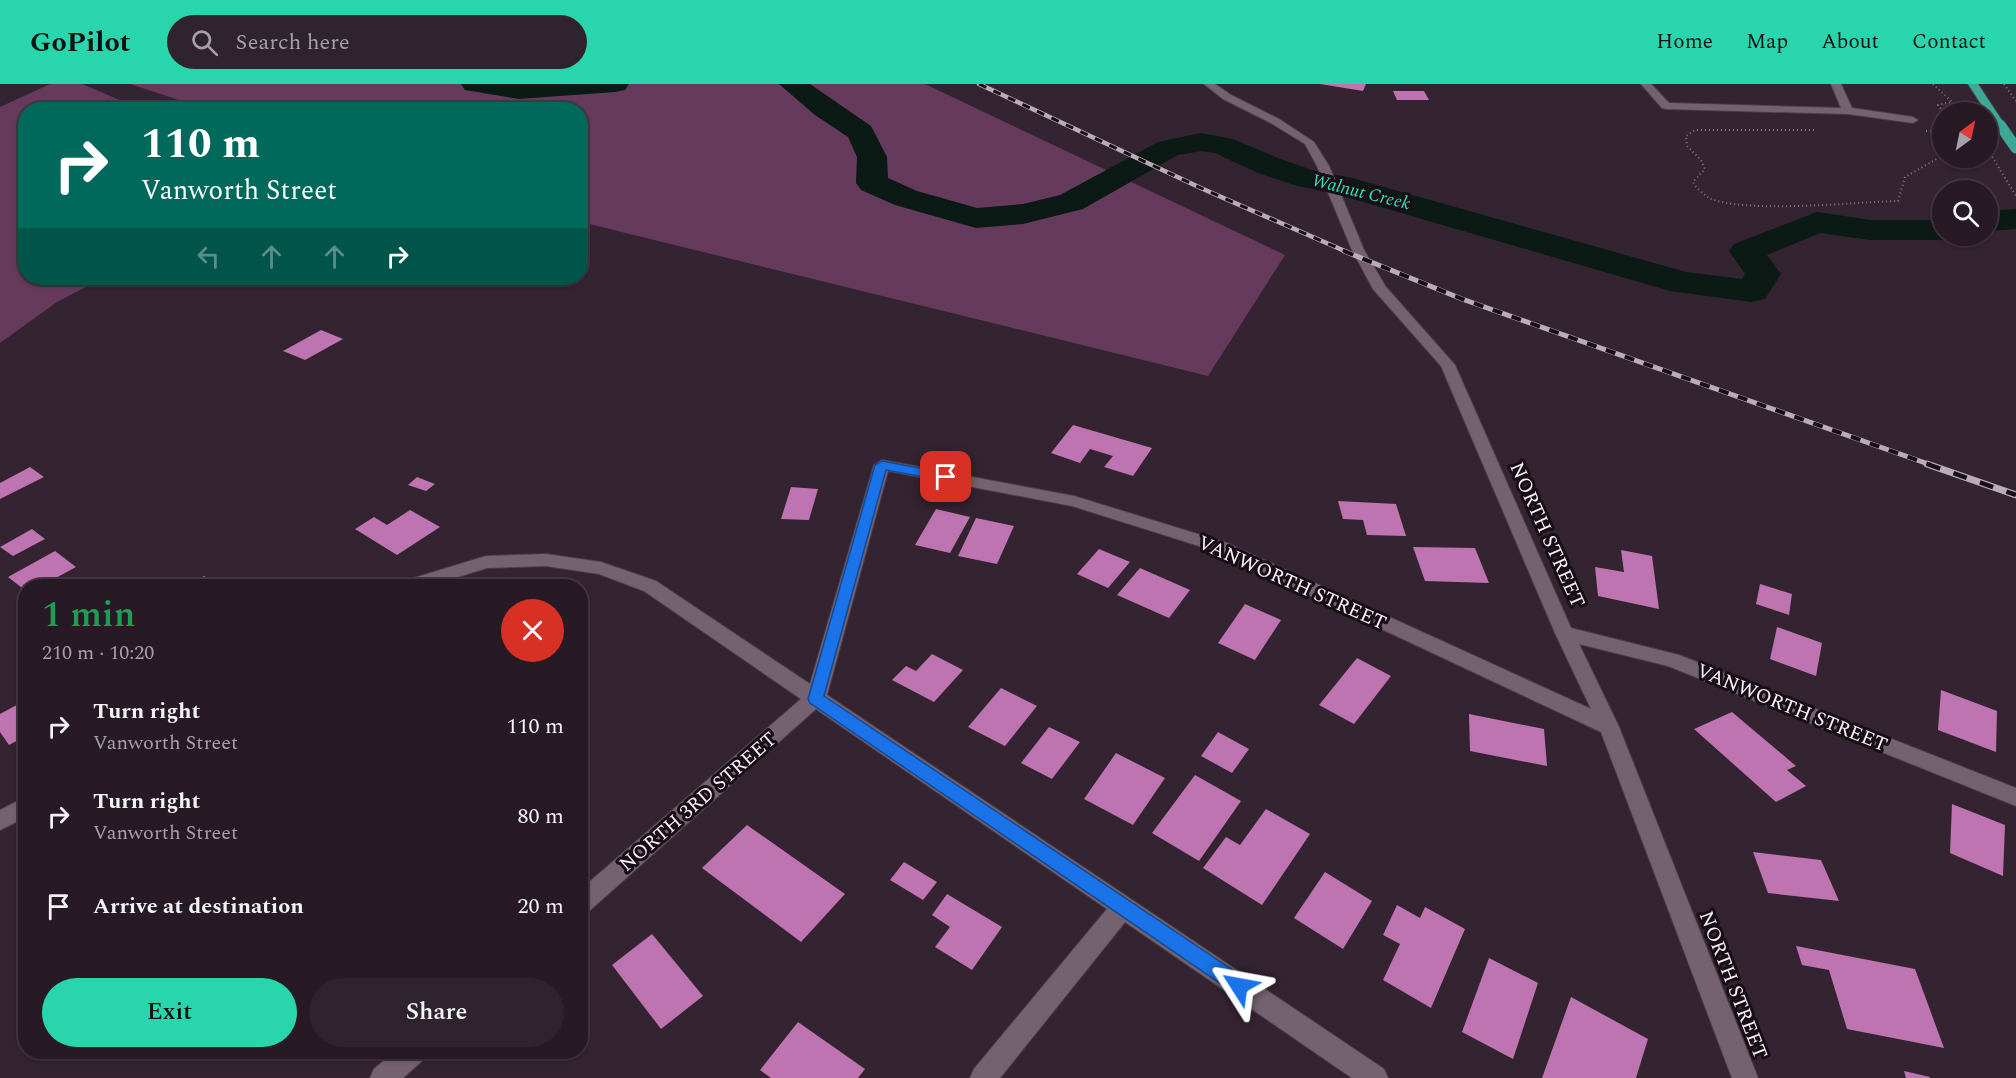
<!DOCTYPE html>
<html lang="en">
<head>
<meta charset="utf-8">
<style>
  :root { --surface:#271a25; --page:#2f232d; --text:#f1f3f6; --muted:#a4a1a7; --line:#433842; --accent:#29d5ac }
  body { margin:0; font-family:Spectral,serif; background:var(--page); color:var(--text); height:100vh; display:flex; flex-direction:column; font-size:22px; white-space:nowrap }
  * { box-sizing:border-box; margin:0 }
  p { font-size:20px; color:var(--muted) }
  .icon { flex:none; width:33px; height:33px; fill:none; stroke:currentColor; stroke-width:2; stroke-linecap:round; stroke-linejoin:round }
  .map { position:relative; flex:1; overflow:hidden }
  .sheet { position:absolute; left:18px; top:495px; width:570px; height:480px; display:flex; flex-direction:column; background:var(--surface); border-radius:24px; box-shadow:0 2px 4px #0004,0 0 0 2px var(--line) }
  .sheet>* { flex:none }
  .hud { position:absolute; left:18px; top:18px; width:570px; height:183px; border-radius:24px; box-shadow:0 2px 4px #0004,0 0 0 2px var(--line); background:#00695c; color:#fff; overflow:hidden }
  .needle { width:39px; rotate:33deg }
  .tools { position:absolute; left:1932px; top:18px; display:grid; gap:12px }
  .tools a { display:grid; place-items:center; width:66px; height:66px; border-radius:50%; background:var(--surface); box-shadow:0 2px 4px #0004,0 0 0 2px var(--line); font-size:30px }
  .pin { position:absolute; display:grid; place-items:center; width:51px; height:51px; color:#fff; margin:-26px; border-radius:12px; box-shadow:0 3px 9px #0006 }
  .me { position:absolute; width:66px; margin:-33px; rotate:304deg; stroke-linejoin:round; filter:drop-shadow(0 0 4px #0008) }
  .turn { display:flex; align-items:center; gap:21px; height:126px; padding:0 24px; font-size:27px }
  .turn .icon { width:78px; height:78px; stroke-width:2.5 }
  .turn b { display:block; font-size:42px; line-height:51px }
  .lanes { display:flex; align-items:center; height:57px; padding:0 24px; background:#0003; justify-content:center; gap:30px; direction:ltr }
  .lanes .off { opacity:.35 }
  .round { display:grid; place-items:center; flex:none; width:63px; height:63px; border-radius:32px; background:var(--page) }
  .head { display:flex; align-items:center; justify-content:space-between; height:102px; padding:0 24px }
  h1 { font-size:36px; font-weight:600; line-height:45px; color:#1e9e55 }
  .button { display:flex; gap:12px; margin-top:auto; padding:12px 24px }
  .button a { flex:1; height:69px; border-radius:36px; background:var(--accent); color:#111; font-size:24px; font-weight:600; line-height:69px; text-align:center }
  .button a+a { background:var(--page); color:var(--text) }
  ul { padding:0; list-style:none }
  li { display:flex; align-items:center; gap:18px; height:90px; padding:0 24px }
  li div { flex:1 }
  li b { display:block; font-size:22px }
  li em { font-style:normal }
  header { display:flex; align-items:center; gap:36px; box-sizing:border-box; height:84px; padding:0 30px; background:var(--accent); color:#111 }
  header strong { font-size:28px }
  nav { display:flex; gap:33px; margin-inline-start:auto; font-size:21px }
  .search { width:420px; height:54px; background:var(--page); display:flex; align-items:center; gap:15px; box-sizing:border-box; padding:0 21px; border-radius:33px; color:var(--muted); font-size:22px }
  .map>svg:first-child { display:block }
  .green { fill:#653a5d }
  .lines { fill:none; stroke-linecap:round; stroke-linejoin:round }
  .river { fill:#0b1a15; fill-rule:evenodd }
  .building { fill:#bd74b0 }
  .minor-casing { stroke:#4c3e49; stroke-width:2 }
  .major-casing { stroke:#4c3e49; stroke-width:2 }
  .path { stroke:#867783; stroke-width:2; stroke-dasharray:1 3; stroke-linecap:butt }
  .minor { fill:#756271; fill-rule:evenodd }
  .major { fill:#3da895; fill-rule:evenodd }
  .rail-far2-casing { stroke:#baadb7; stroke-width:4.5 }
  .rail-far1-casing { stroke:#baadb7; stroke-width:5 }
  .rail-casing { stroke:#baadb7; stroke-width:7 }
  .rail-far2 { stroke:#170f15; stroke-width:3; stroke-dasharray:8; stroke-linecap:butt }
  .rail-far1 { stroke:#170f15; stroke-width:4; stroke-dasharray:10; stroke-linecap:butt }
  .rail { stroke:#170f15; stroke-width:4.5; stroke-dasharray:14; stroke-linecap:butt }
  .major-bridge-casing { stroke:#4c3e49; stroke-width:12; stroke-linecap:butt }
  .major-bridge { stroke:#3da895; stroke-width:11 }
  .route { fill:#1a73e8; stroke:#114b97; stroke-width:1.5 }
  .labels { text-anchor:middle; dominant-baseline:central; stroke-width:6; stroke-linejoin:round; paint-order:stroke }
  .far-water-label { font-size:18px; font-style:italic; fill:#2de0b6; stroke:#170f15 }
  .street-label { font-size:20px; fill:#f9eef6; stroke:#170f15 }
</style>
</head>
<body>
<header>
<strong>GoPilot</strong>
<div class="search"><svg class="icon" aria-label="search" viewBox="0 0 24 24"><circle cx="10" cy="10" r="6"/><path d="M15 15l6 6"/></svg>Search here</div>
<nav><a>Home</a><a>Map</a><a>About</a><a>Contact</a></nav>
</header>
<div class="map">
<svg width="2016" height="994" viewBox="0 0 2016 994">
  <rect width="100%" height="100%" fill="#342331"/>
  <!-- green -->
  <g class="green">
    <polygon points="50,0 82,0 141,25 26,26 26,194 103,194 57,218 0,259 0,23"/>
    <polygon points="130,0 925,0 1285,171 1208,292 581,138 580,26 206,25"/>
  </g>
  <g class="lines">
    <!-- river -->
    <g class="river">
      <polygon points="461,0 629,0 625,6 615,8 519,15 465,6"/>
      <polygon points="779,0 810,0 871,42 887,73 888,94 917,107 977,124 1023,120 1060,111 1158,58 1201,49 1233,55 1280,75 1312,86 1352,94 1686,188 1742,195 1745,190 1729,167 1734,160 1817,128 1870,136 1942,136 1942,152 1955,152 1942,156 1870,156 1820,149 1767,171 1781,190 1765,215 1752,218 1670,207 1336,110 1294,101 1258,89 1215,69 1201,67 1178,71 1083,125 1023,140 976,144 895,121 861,106 856,99 857,73 848,53 815,31"/>
      <polygon points="2016,125 2016,145 1988,147 1988,127"/>
    </g>
  </g>
  <!-- building -->
  <g class="building">
    <polygon points="1320,0 1366,0 1363,7"/>
    <polygon points="1393,7 1424,7 1429,16 1397,16"/>
    <polygon points="321,246 343,255 305,276 283,267"/>
    <polygon points="1073,341 1152,364 1133,392 1104,383 1113,372 1090,365 1080,379 1051,369"/>
    <polygon points="30,383 44,393 0,415 0,399"/>
    <polygon points="417,393 435,400 426,407 408,401"/>
    <polygon points="791,403 818,405 809,436 781,435"/>
    <polygon points="1338,417 1396,420 1406,452 1367,451 1363,436 1343,435"/>
    <polygon points="936,425 970,433 950,469 915,461"/>
    <polygon points="410,426 440,443 397,471 355,445 374,433 387,441"/>
    <polygon points="976,434 1014,442 997,480 958,472"/>
    <polygon points="32,445 45,455 13,472 0,463"/>
    <polygon points="1413,463 1475,464 1489,499 1425,497"/>
    <polygon points="1099,465 1130,478 1108,504 1077,490"/>
    <polygon points="1621,466 1652,472 1659,525 1598,512 1595,483 1624,488"/>
    <polygon points="55,467 76,483 41,502 26,502 26,507 8,493"/>
    <polygon points="1140,484 1190,506 1169,534 1117,511"/>
    <polygon points="204,492 219,502 187,502"/>
    <polygon points="1760,500 1792,510 1789,531 1756,520"/>
    <polygon points="1245,520 1281,536 1255,576 1218,559"/>
    <polygon points="1777,543 1822,559 1816,592 1770,575"/>
    <polygon points="932,570 963,586 934,618 892,596 906,582 916,587"/>
    <polygon points="1357,574 1391,592 1354,640 1319,621"/>
    <polygon points="1001,604 1037,622 1005,662 968,643"/>
    <polygon points="1941,606 1997,627 1996,668 1938,646"/>
    <polygon points="26,616 26,652 9,661 0,648 0,630"/>
    <polygon points="1732,628 1796,682 1787,686 1806,702 1776,718 1694,645"/>
    <polygon points="1469,630 1544,645 1547,682 1470,667"/>
    <polygon points="1049,643 1080,658 1052,695 1021,679"/>
    <polygon points="1218,648 1249,665 1232,689 1201,672"/>
    <polygon points="1116,669 1165,694 1133,741 1084,715"/>
    <polygon points="1195,691 1241,717 1199,777 1152,749"/>
    <polygon points="1952,720 2005,741 2003,792 1950,769"/>
    <polygon points="1266,725 1310,750 1262,821 1203,784 1226,753 1240,761"/>
    <polygon points="747,741 845,810 801,858 702,784"/>
    <polygon points="1753,768 1821,776 1839,817 1768,809"/>
    <polygon points="904,778 937,798 923,816 890,796"/>
    <polygon points="1325,788 1372,817 1343,865 1294,834"/>
    <polygon points="947,810 1002,843 972,886 935,863 950,843 932,831"/>
    <polygon points="1397,821 1420,834 1425,823 1465,845 1431,924 1383,896 1400,860 1383,851"/>
    <polygon points="652,850 703,912 661,945 612,881"/>
    <polygon points="1796,862 1915,885 1944,964 1847,945 1829,886 1802,881"/>
    <polygon points="1489,874 1538,899 1513,975 1462,948"/>
    <polygon points="1571,913 1648,955 1636,994 1542,994"/>
    <polygon points="798,938 865,985 858,994 771,994 760,986"/>
    <polygon points="1904,987 1930,993 1930,994 1906,994"/>
  </g>
  <g class="lines">
    <defs>
      <g id="minor">
        <polygon points="1204,0 1215,0 1231,11 1279,35 1314,58 1329,82 1364,166 1386,203 1455,281 1571,544 1679,571 2016,704 2016,722 1668,582 1579,560 1619,643 1758,994 1732,994 1601,648 1215,467 1072,422 888,387 827,611 1384,985 1388,994 1352,994 1125,838 1000,994 970,994 974,985 1107,825 816,625 588,828 580,831 580,806 801,615 644,507 599,490 546,482 487,484 429,502 401,502 404,497 486,472 546,470 601,478 656,497 810,600 874,381 882,376 1074,412 1227,459 1591,625 1555,549 1441,282 1373,205 1352,166 1317,82 1305,60 1271,39 1223,15"/>
        <polygon points="1641,0 1651,0 1669,19 1841,24 1831,0 1841,0 1852,24 1913,33 1918,36 1913,39 1848,30 1666,25 1662,24"/>
        <polygon points="26,713 26,733 0,746 0,726"/>
        <polygon points="394,968 426,968 422,977 403,994 370,994 374,985"/>
      </g>
      <polygon id="major" points="1968,0 1978,0 2005,41 2004,43 1996,43"/>
    </defs>
    <!-- minor casing -->
    <use href="#minor" class="minor-casing"/>
    <!-- major casing -->
    <use href="#major" class="major-casing"/>
    <!-- path -->
    <g class="path">
      <polyline points="1933,0 1963,28"/>
      <polyline points="2004,0 2016,17"/>
      <polyline points="1943,28 1938,21 1953,18"/>
      <polyline points="1936,44 1942,46"/>
      <path d="M1814,46H1695L1686,52L1687,62L1701,76L1705,85L1693,98C1696,104 1703,110 1709,114C1745,130 1855,118 1898,117L1905,93L1942,72"/>
      <polyline points="1926,47 1933,47 1942,38 1942,33"/>
      <polyline points="1988,66 2016,112"/>
    </g>
    <!-- minor -->
    <use href="#minor" class="minor"/>
    <!-- major -->
    <use href="#major" class="major"/>
    <defs>
      <polyline id="rail-far2" points="979,0 1203,105 1347,168"/>
      <polyline id="rail-far1" points="1344,167 1462,215 1931,381"/>
      <polyline id="rail" points="1927,380 2016,411"/>
    </defs>
    <!-- rail-far2 casing -->
    <use href="#rail-far2" class="rail-far2-casing"/>
    <!-- rail-far1 casing -->
    <use href="#rail-far1" class="rail-far1-casing"/>
    <!-- rail casing -->
    <use href="#rail" class="rail-casing"/>
    <!-- rail-far2 -->
    <use href="#rail-far2" class="rail-far2"/>
    <!-- rail-far1 -->
    <use href="#rail-far1" class="rail-far1"/>
    <!-- rail -->
    <use href="#rail" class="rail"/>
    <defs>
      <polyline id="major-bridge" points="2000,41 2016,64"/>
    </defs>
    <!-- major-bridge casing -->
    <use href="#major-bridge" class="major-bridge-casing"/>
    <!-- major-bridge -->
    <use href="#major-bridge" class="major-bridge"/>
  </g>
  <!-- route -->
  <polygon class="route" points="882,377 946,389 952,393 946,397 886,386 824,612 1246,895 1249,902 1246,908 1239,911 1233,908 810,619 808,615 875,381"/>
  <g class="labels">
    <!-- far-water labels -->
    <g class="far-water-label">
      <text transform="translate(1361 108) rotate(14)">Walnut Creek</text>
    </g>
    <!-- street labels -->
    <g class="street-label">
      <text transform="translate(1547 451) rotate(66)">NORTH STREET</text>
      <text transform="translate(1292 499) rotate(24)">VANWORTH STREET</text>
      <text transform="translate(1792 624) rotate(22)">VANWORTH STREET</text>
      <text transform="translate(698 718) rotate(-41)">NORTH 3RD STREET</text>
      <text transform="translate(1733 901) rotate(69)">NORTH STREET</text>
    </g>
  </g>
</svg>
<div class="tools">
<a><svg class="needle" viewBox="-14 -14 28 28"><path d="M0-13l5 13h-10z" fill="#e53935"/><path d="M0 13l5-13h-10z" fill="#a4a1a7"/></svg></a>
<a><svg class="icon" aria-label="search" viewBox="0 0 24 24"><circle cx="10" cy="10" r="6"/><path d="M15 15l6 6"/></svg></a>
</div>
<div class="pin" style="left:946px;top:393px;background:#d93025"><svg class="icon" aria-label="arrive" viewBox="0 0 24 24"><path d="M6 21V4h12l-3 4 3 4H6"/></svg></div>
<svg class="me" style="left:1239px;top:902px" viewBox="-20 -20 40 40"><path d="M0-17L14 15 0 8-14 15z" fill="#1a73e8" stroke="#fff" stroke-width="4"/></svg>
<div class="hud">
<div class="turn"><svg class="icon" aria-label="right" viewBox="0 0 24 24"><path d="M7 20v-9h11M14 6l5 5-5 5"/></svg><div><b>110 m</b>Vanworth Street</div></div>
<div class="lanes"><svg class="icon off" aria-label="left" viewBox="0 0 24 24"><path d="M17 20v-9H6M10 6l-5 5 5 5"/></svg><svg class="icon off" aria-label="ahead" viewBox="0 0 24 24"><path d="M12 20V5M6 11l6-6 6 6"/></svg><svg class="icon off" aria-label="ahead" viewBox="0 0 24 24"><path d="M12 20V5M6 11l6-6 6 6"/></svg><svg class="icon" aria-label="right" viewBox="0 0 24 24"><path d="M7 20v-9h11M14 6l5 5-5 5"/></svg></div>
</div>
<section class="sheet">
<div class="head"><div><h1>1 min</h1><p>210 m · 10:20</p></div><a class="round" style="background:#d93025;color:#fff"><svg class="icon" aria-label="close" viewBox="0 0 24 24"><path d="M6 6l12 12M18 6L6 18"/></svg></a></div>
<ul>
<li><svg class="icon" aria-label="right" viewBox="0 0 24 24"><path d="M7 20v-9h11M14 6l5 5-5 5"/></svg><div><b>Turn right</b><p>Vanworth Street</p></div><em>110 m</em></li>
<li><svg class="icon" aria-label="right" viewBox="0 0 24 24"><path d="M7 20v-9h11M14 6l5 5-5 5"/></svg><div><b>Turn right</b><p>Vanworth Street</p></div><em>80 m</em></li>
<li><svg class="icon" aria-label="arrive" viewBox="0 0 24 24"><path d="M6 21V4h12l-3 4 3 4H6"/></svg><div><b>Arrive at destination</b></div><em>20 m</em></li>
</ul>
<div class="button"><a>Exit</a><a>Share</a></div>
</section>
</div>
</body>
</html>
